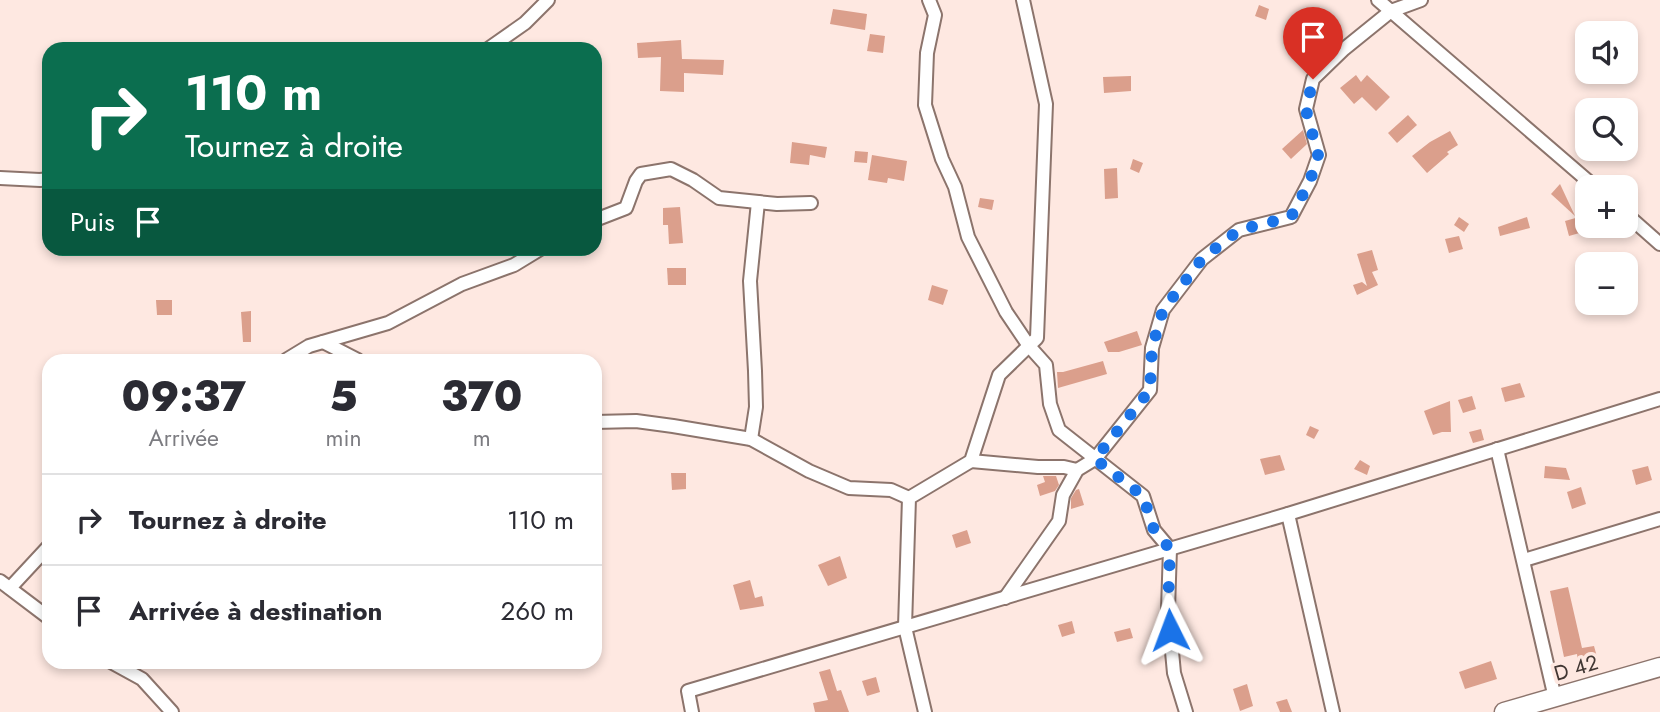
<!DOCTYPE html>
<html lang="fr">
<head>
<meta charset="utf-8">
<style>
  :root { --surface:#fff; --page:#f7f7f7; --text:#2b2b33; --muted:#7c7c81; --line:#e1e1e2 }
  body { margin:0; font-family:Jost,sans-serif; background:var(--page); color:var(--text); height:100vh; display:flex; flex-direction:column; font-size:26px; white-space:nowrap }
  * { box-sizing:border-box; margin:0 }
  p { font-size:23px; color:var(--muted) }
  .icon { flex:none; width:38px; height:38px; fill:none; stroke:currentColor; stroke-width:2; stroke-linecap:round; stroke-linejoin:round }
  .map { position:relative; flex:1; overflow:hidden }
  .sheet { position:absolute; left:42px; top:354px; width:560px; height:315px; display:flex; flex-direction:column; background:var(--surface); border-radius:21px; box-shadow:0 4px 10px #0003 }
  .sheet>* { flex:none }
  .hud { position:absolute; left:42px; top:42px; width:560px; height:214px; border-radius:21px; box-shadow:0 4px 10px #0003; background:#0b6e4f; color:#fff; overflow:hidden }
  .controls { position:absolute; left:1575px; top:21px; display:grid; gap:14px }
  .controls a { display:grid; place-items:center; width:63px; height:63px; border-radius:14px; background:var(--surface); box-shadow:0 4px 10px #0003; font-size:35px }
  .pin { position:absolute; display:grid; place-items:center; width:60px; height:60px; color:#fff; margin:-72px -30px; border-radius:50% 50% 50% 0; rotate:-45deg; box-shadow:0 0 7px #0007 }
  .pin .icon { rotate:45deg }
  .me { position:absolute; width:77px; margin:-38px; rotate:357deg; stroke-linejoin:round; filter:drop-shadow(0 0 5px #0008) }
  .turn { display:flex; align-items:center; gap:24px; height:147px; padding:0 28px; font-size:32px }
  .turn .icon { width:91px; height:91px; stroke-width:2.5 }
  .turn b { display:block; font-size:49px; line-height:60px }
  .then { display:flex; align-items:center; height:66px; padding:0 28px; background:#0003; gap:14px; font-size:26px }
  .eta { display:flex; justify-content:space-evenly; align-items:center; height:119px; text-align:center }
  .eta b { font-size:42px; font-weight:800; line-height:49px }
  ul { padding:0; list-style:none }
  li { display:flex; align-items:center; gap:21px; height:91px; padding:0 28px; border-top:2px solid var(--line) }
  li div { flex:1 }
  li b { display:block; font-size:26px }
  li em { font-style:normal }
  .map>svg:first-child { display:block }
  .building { fill:#db9f8c }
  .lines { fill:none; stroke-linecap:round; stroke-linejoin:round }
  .street-casing { stroke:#8c746c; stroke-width:16 }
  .secondary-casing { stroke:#8c746c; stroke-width:21 }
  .street { stroke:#fff; stroke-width:12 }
  .secondary { stroke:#fff; stroke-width:18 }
  .route { stroke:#1a73e8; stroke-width:12; stroke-dasharray:0 21.6 }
  .labels { text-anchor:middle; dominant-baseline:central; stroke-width:7; stroke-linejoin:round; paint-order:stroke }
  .street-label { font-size:21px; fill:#413733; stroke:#fee8e1 }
</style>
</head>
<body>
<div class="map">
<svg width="1660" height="712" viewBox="0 0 1660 712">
  <rect width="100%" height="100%" fill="#fee8e1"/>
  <!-- building -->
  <g class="building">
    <polygon points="1259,5 1269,9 1266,20 1255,16"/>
    <polygon points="833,9 867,14 865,30 830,24"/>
    <polygon points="870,34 885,36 883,53 867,51"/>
    <polygon points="681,40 682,59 724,60 723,75 684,73 684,92 660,91 661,57 638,58 637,43"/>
    <polygon points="1356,75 1361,82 1367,75 1390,97 1376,111 1362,97 1354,104 1340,88"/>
    <polygon points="1131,76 1131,91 1104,93 1103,77"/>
    <polygon points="1408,115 1417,125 1397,143 1388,133"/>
    <polygon points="1303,130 1307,144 1291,159 1282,149"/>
    <polygon points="1450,131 1458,145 1447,152 1449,154 1427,173 1412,156 1430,142"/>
    <polygon points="792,142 827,147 825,158 810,155 809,165 790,163"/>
    <polygon points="855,151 868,152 867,163 854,162"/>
    <polygon points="872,155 907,161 904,181 888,178 887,183 868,180"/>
    <polygon points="1133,159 1143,163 1139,173 1130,169"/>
    <polygon points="1117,168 1118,198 1105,199 1104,169"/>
    <polygon points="1560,184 1575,216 1551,194"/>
    <polygon points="980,198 994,200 992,210 978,207"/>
    <polygon points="680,207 683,243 669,244 668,225 663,225 663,208"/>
    <polygon points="1459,217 1469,224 1464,232 1454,225"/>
    <polygon points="1527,217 1530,228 1500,236 1498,227"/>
    <polygon points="1579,217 1583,232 1569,236 1565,221"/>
    <polygon points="1459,236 1463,249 1449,253 1445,239"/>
    <polygon points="1372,250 1378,270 1372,272 1378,285 1357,295 1353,285 1362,282 1367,286 1357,254"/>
    <polygon points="667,268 686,268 686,285 668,285"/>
    <polygon points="932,285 948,290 943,305 928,300"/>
    <polygon points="156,300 172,300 172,315 157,315"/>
    <polygon points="251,311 251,342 243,342 241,312"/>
    <polygon points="1137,331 1142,345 1119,352 1108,352 1104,342"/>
    <polygon points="1103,361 1107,374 1058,388 1057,372 1063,372"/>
    <polygon points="1520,383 1525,397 1505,402 1501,388"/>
    <polygon points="1472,396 1476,409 1463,413 1458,400"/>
    <polygon points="1450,401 1451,432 1442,432 1433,435 1424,411"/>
    <polygon points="1310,426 1319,430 1314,439 1306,435"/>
    <polygon points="1481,429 1484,440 1473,443 1469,432"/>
    <polygon points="1280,455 1285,470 1265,475 1260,459"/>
    <polygon points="1360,460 1370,466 1367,475 1354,469"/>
    <polygon points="1545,466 1566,468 1570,480 1544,478"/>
    <polygon points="1648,466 1652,480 1636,485 1632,470"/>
    <polygon points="671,473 686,473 686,489 672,490"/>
    <polygon points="1043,476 1056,476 1059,485 1055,491 1040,496 1037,485 1045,482"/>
    <polygon points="1581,487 1586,504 1572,509 1567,492"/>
    <polygon points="1079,489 1084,505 1071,509 1071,498 1076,490"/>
    <polygon points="967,530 971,543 956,548 952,535"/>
    <polygon points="840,556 847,578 828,586 818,565"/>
    <polygon points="750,580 755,598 762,596 764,606 740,610 733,585"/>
    <polygon points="1568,587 1582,648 1594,646 1597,657 1578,662 1577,654 1564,657 1550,591"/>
    <polygon points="1072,621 1075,633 1062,637 1058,625"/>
    <polygon points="1130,628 1133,638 1117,642 1114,632"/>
    <polygon points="1491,661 1497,679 1465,689 1459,672"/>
    <polygon points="830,669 837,691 841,690 849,712 815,712 813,703 828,700 819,672"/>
    <polygon points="876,677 880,692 867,696 862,681"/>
    <polygon points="1247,684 1253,706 1240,711 1233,689"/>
    <polygon points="1287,699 1292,712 1280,712 1276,702"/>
  </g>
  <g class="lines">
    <defs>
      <g id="street">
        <polyline points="929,0 935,15 927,53 925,105 942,159 955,187 968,237 1006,312 1029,346 1046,365 1050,404 1059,430 1143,496 1154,530 1170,549 1168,609 1174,673 1186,712"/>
        <polyline points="1378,0 1595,187"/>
        <polyline points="488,49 525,23 548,0"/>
        <polyline points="0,178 40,180 49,179"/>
        <polyline points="1626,214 1660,244"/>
        <polyline points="595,220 626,208 636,181 641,174 671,169 693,180 719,198 777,204 811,203"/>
        <polyline points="323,342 358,360"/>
        <polyline points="286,360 309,346 388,323 462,284 514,265 542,248"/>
        <polyline points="595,422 636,421 673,426 751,439 809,471 849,488 891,490 909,498"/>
        <polyline points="751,439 756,407 755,371 750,281 758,202"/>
        <polyline points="1497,449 1555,698"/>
        <polyline points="971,461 1038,467 1064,467 1077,470"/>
        <polyline points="1288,514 1333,712"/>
        <polyline points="1524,560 1660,519"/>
        <polyline points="0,581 49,618"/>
        <polyline points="10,588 49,546"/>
        <polyline points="1005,598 1059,521 1063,495 1077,470 1095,459 1150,390 1152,348 1163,310 1202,259 1239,230 1291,217 1310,181 1319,155 1306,109 1313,79 1344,49 1391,11 1421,0"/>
        <polyline points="111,662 142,679 172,712"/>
        <polyline points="692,712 688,691 1288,514 1660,399"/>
        <polyline points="925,712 905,627 909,498 971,461 999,375 1037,338 1046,104 1023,0"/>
      </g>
      <polyline id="secondary" points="1504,712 1660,667"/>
    </defs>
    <!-- street casing -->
    <use href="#street" class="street-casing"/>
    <!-- secondary casing -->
    <use href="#secondary" class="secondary-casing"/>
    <!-- street -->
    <use href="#street" class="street"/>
    <!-- secondary -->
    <use href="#secondary" class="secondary"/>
  </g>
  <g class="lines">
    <!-- route -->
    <polyline class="route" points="1170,630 1168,609 1170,549 1154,530 1143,496 1095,459 1150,390 1152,348 1163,310 1202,259 1239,230 1291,217 1310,181 1318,155 1306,110 1313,79"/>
  </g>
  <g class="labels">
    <!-- street labels -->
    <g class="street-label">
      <text transform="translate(1576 668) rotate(-16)">D 42</text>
    </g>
  </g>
</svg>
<div class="controls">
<a><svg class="icon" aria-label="sound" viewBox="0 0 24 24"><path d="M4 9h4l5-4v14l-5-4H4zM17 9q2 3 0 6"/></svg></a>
<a><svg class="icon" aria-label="search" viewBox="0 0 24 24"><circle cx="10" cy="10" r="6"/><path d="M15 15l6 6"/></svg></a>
<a>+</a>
<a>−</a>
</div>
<div class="pin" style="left:1313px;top:79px;background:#d93025"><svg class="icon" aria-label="arrive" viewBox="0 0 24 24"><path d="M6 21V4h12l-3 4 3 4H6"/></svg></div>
<svg class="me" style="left:1170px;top:630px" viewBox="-20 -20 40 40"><path d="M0-17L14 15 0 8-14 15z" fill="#1a73e8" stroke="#fff" stroke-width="4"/></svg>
<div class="hud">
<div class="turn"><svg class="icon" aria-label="right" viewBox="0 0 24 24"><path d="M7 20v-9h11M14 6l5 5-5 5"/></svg><div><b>110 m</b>Tournez à droite</div></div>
<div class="then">Puis<svg class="icon" aria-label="arrive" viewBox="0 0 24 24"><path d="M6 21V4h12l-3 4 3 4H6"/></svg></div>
</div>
<section class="sheet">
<div class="eta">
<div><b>09:37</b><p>Arrivée</p></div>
<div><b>5</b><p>min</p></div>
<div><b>370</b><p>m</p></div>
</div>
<ul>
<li><svg class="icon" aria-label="right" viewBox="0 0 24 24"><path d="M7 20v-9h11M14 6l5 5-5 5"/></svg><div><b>Tournez à droite</b></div><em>110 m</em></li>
<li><svg class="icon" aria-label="arrive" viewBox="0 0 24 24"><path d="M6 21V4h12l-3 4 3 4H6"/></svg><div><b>Arrivée à destination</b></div><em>260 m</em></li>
</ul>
</section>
</div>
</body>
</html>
